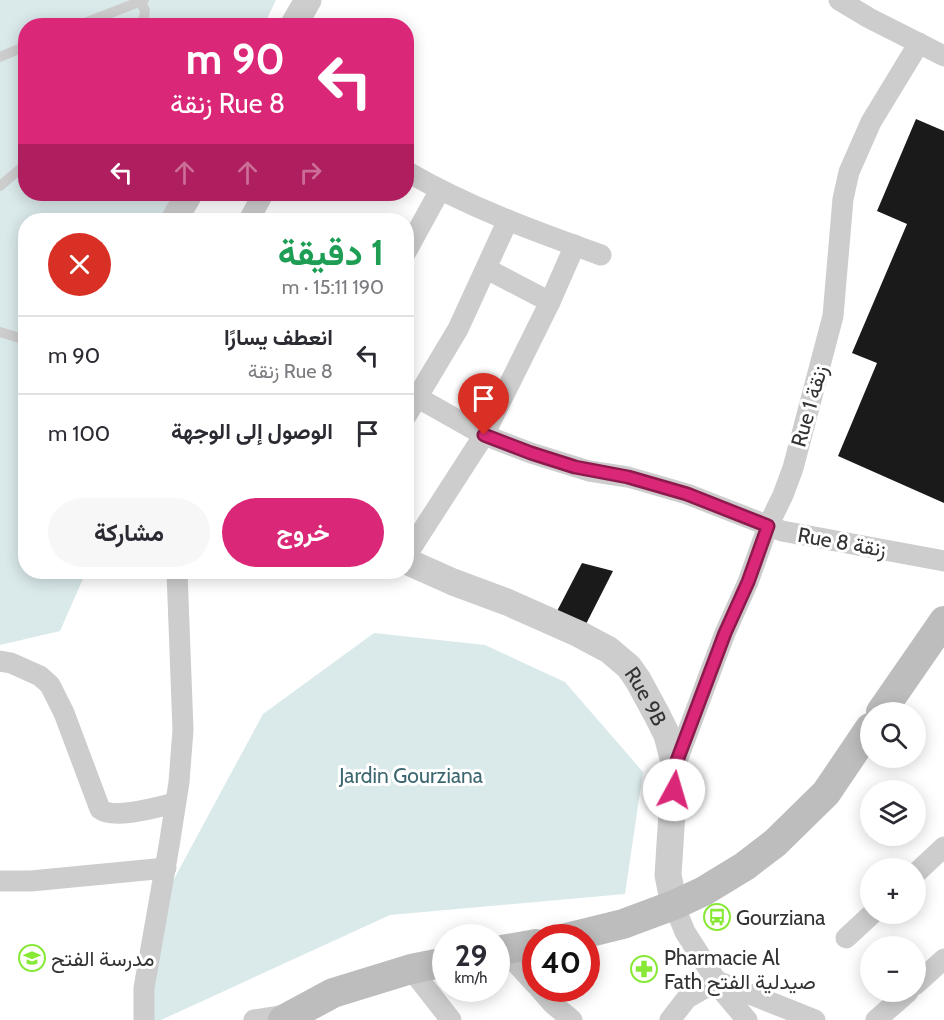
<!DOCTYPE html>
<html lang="ar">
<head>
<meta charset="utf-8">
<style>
  :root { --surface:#fff; --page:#f7f7f7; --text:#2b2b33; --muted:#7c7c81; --line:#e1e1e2; --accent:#db2777 }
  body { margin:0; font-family:Cabin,Vazirmatn,sans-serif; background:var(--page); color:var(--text); direction:rtl; height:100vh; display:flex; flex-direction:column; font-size:22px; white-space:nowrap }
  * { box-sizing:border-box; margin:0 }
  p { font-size:20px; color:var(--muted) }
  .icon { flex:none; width:33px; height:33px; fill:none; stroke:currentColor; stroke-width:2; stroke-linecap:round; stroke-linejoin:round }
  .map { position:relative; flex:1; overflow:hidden; direction:ltr }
  .side { position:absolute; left:18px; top:213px; width:396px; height:366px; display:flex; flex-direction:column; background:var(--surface); border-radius:24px; box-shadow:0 3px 15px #0003; direction:rtl }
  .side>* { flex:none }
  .banner { position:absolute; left:18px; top:18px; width:396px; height:183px; border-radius:24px; box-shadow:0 3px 15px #0003; direction:rtl; background:#db2777; color:#fff; overflow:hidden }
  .controls { position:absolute; left:860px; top:702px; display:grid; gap:12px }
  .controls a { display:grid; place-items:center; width:66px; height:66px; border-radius:50%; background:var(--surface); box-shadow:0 3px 15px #0003; font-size:30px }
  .speed { position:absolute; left:432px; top:924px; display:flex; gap:12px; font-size:30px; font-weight:700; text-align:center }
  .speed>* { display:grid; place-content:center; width:78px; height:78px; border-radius:50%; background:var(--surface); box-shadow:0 3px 15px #0003; line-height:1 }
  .speed small { font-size:15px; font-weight:400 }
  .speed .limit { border:9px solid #d22; background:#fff; color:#111 }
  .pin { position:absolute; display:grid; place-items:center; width:51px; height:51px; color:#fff; margin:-62px -26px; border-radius:50% 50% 50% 0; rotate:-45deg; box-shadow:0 0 6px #0007 }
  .pin .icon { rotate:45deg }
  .me { position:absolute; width:66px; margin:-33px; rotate:6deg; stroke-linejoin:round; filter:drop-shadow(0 0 4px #0008) }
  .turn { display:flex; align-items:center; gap:21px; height:126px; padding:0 30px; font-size:27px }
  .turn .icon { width:78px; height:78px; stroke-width:2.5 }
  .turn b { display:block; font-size:42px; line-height:51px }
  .lanes { display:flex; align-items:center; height:57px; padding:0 30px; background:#0003; justify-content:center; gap:30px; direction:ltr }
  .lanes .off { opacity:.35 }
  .round { display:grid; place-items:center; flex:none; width:63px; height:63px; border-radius:32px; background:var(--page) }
  .headline { display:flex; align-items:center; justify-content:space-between; height:102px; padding:0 30px }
  h1 { font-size:36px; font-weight:700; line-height:45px; color:#1e9e55 }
  .primary-button { display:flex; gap:12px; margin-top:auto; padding:12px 30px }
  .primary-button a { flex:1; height:69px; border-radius:36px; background:var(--accent); color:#fff; font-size:24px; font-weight:700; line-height:69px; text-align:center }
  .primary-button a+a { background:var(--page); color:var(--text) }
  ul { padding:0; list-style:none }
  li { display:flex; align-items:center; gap:18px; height:78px; padding:0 30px; border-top:2px solid var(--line) }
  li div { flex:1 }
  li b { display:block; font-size:22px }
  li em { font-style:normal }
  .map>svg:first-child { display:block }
  .green { fill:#dae9ea }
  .building { fill:#1a1a1a }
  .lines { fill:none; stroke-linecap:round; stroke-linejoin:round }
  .service { stroke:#cdcdcd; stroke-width:10 }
  .minor { stroke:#cdcdcd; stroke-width:21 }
  .tertiary { stroke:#cdcdcd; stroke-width:27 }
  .secondary { stroke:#bdbdbd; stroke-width:30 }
  .route-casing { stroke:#8e194d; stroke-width:15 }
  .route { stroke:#db2777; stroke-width:10 }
  .labels { text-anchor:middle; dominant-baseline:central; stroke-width:6; stroke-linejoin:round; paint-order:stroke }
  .street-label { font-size:21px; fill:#333; stroke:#fff }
  .park-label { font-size:21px; fill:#3e6870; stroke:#fff }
  .poi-label { font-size:21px; fill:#333; stroke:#fff; text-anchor:start }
</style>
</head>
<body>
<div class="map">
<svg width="944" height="1020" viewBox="0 0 944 1020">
  <rect width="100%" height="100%" fill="#fff"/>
  <!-- green -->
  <g class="green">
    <polygon points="0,0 276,0 264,25 26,26 26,194 180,194 167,220 26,220 26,572 86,572 60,631 0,645"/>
    <polygon points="374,633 485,645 565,682 643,772 625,894 390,915 161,1020 152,1020 147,929 263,714"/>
  </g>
  <!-- building -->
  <g class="building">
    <polygon points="916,119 944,131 944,503 838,456 877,363 852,353 907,224 877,211"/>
    <polygon points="582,563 613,571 584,628 555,615"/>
  </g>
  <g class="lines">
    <!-- service -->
    <g class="service">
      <polyline points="77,26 144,0"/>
      <polyline points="139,26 144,18 145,10 140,2"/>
      <polyline points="0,57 26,46"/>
      <polyline points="0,186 26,164"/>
      <polyline points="0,332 26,340"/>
    </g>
    <!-- minor -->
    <g class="minor">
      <polyline points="839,0 869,18 944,56"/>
      <path d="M406,171C468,207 534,231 601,255"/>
      <polyline points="249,220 263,194"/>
      <polyline points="406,252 440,190"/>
      <polyline points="487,269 550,302"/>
      <polyline points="406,391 484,435 531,453 589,471 628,477 687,494 782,531 944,561"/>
      <polyline points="406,416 458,329 508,220"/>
      <polyline points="406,556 484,435 550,302 575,245"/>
      <path d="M0,661L11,663L40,676L50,685L64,713L100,809C113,820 158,807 175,803"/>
      <polyline points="675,766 725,633 748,582 768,526 783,495 793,468 833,316 843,199 849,172 871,122 919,43"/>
      <polyline points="915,874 944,847"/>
      <polyline points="0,881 31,881 166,868"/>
      <polyline points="674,905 685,932 724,993 747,1020"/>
      <polyline points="846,938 872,914"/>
      <polyline points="504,950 536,985"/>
      <polyline points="411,969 451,1020"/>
      <polyline points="915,985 944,959"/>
      <polyline points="539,988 553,1004 572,1020"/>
      <polyline points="144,1020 144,988 169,846 179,782 183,730 177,572"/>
      <polyline points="254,1020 293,1014"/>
      <polyline points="670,1020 687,998 717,981 815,1020"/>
      <polyline points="876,1020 908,992"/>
    </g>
    <!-- tertiary -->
    <g class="tertiary">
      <polyline points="293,26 308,0"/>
      <polyline points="174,220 189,194"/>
      <path id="s1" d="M406,561L453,582L507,602L579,634L609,650L629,667L638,680L657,715L667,735L675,766L668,875L674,905"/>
    </g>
    <!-- secondary -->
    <g class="secondary">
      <polyline points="881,712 944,621"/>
      <polyline points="566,938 623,924 674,905 704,891 745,866 775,843 826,793 870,728"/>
      <polyline points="496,951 536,944"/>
      <polyline points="283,1020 333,993 411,969 446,962"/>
    </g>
  </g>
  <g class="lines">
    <defs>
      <polyline id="route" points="484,435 531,453 575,467 628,477 687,494 768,526 748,582 725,633 675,766 674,790"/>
    </defs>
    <!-- route casing -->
    <use href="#route" class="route-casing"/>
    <!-- route -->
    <use href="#route" class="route"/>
  </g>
  <!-- icons -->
  <defs>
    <symbol id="bus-ring" viewBox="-11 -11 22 22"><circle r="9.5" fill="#fff" stroke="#87e836" stroke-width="1.5"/><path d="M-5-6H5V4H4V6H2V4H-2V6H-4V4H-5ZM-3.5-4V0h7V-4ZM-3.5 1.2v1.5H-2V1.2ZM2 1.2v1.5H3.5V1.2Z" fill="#87e836"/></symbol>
    <symbol id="school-ring" viewBox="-11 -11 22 22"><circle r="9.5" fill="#fff" stroke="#87e836" stroke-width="1.5"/><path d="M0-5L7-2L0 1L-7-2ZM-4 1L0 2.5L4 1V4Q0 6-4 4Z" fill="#87e836"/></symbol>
    <symbol id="pharmacy-ring" viewBox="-11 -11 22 22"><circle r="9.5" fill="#fff" stroke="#87e836" stroke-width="1.5"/><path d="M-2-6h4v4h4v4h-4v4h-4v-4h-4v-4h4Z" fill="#87e836"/></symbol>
  </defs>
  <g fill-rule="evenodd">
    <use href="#bus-ring" x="702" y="902" width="30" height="30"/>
    <use href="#school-ring" x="17" y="943" width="30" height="30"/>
    <use href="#pharmacy-ring" x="629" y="954" width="30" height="30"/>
  </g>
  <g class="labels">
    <!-- street labels -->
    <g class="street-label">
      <text transform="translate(809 406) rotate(-74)">Rue 1 زنقة</text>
      <text transform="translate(842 542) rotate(10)">Rue 8 زنقة</text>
      <text stroke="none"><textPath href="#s1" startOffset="282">Rue 9B</textPath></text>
    </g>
    <!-- park labels -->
    <g class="park-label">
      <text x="411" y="775">Jardin Gourziana</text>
    </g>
    <!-- poi labels -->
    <g class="poi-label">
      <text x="736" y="917">Gourziana</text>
      <text x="664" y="957">Pharmacie Al<tspan x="664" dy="24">Fath صيدلية الفتح</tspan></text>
      <text x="51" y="958">مدرسة الفتح</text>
    </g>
  </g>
</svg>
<div class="controls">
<a><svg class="icon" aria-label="search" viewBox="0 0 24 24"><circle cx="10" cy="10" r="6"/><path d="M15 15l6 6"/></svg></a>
<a><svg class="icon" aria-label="layers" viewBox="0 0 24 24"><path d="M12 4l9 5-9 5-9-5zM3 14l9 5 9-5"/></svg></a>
<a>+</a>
<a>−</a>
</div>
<div class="speed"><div>29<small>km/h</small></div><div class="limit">40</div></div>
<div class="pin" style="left:484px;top:435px;background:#d93025"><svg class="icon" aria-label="arrive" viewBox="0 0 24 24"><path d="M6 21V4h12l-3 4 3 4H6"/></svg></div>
<svg class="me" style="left:674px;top:790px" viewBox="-20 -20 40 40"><circle r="19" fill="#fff"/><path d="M0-13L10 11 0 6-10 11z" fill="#db2777"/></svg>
<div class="banner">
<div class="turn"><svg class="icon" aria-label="left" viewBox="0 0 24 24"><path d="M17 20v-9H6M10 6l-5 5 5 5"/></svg><div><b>90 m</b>Rue 8 زنقة</div></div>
<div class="lanes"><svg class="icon" aria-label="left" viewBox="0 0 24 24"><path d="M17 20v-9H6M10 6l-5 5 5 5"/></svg><svg class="icon off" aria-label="ahead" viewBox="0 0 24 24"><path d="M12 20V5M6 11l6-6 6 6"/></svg><svg class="icon off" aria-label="ahead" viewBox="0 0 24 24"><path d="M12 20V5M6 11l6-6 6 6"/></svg><svg class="icon off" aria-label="right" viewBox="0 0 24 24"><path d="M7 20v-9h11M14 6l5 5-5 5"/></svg></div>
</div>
<section class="side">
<div class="headline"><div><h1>1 دقيقة</h1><p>190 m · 15:11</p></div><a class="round" style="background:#d93025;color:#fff"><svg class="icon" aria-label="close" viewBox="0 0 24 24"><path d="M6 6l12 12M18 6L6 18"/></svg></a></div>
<ul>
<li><svg class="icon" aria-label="left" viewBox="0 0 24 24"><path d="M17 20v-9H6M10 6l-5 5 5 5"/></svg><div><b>انعطف يسارًا</b><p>Rue 8 زنقة</p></div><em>90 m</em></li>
<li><svg class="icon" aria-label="arrive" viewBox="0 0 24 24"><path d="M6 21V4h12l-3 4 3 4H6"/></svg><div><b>الوصول إلى الوجهة</b></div><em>100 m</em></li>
</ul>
<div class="primary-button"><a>خروج</a><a>مشاركة</a></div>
</section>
</div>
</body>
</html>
